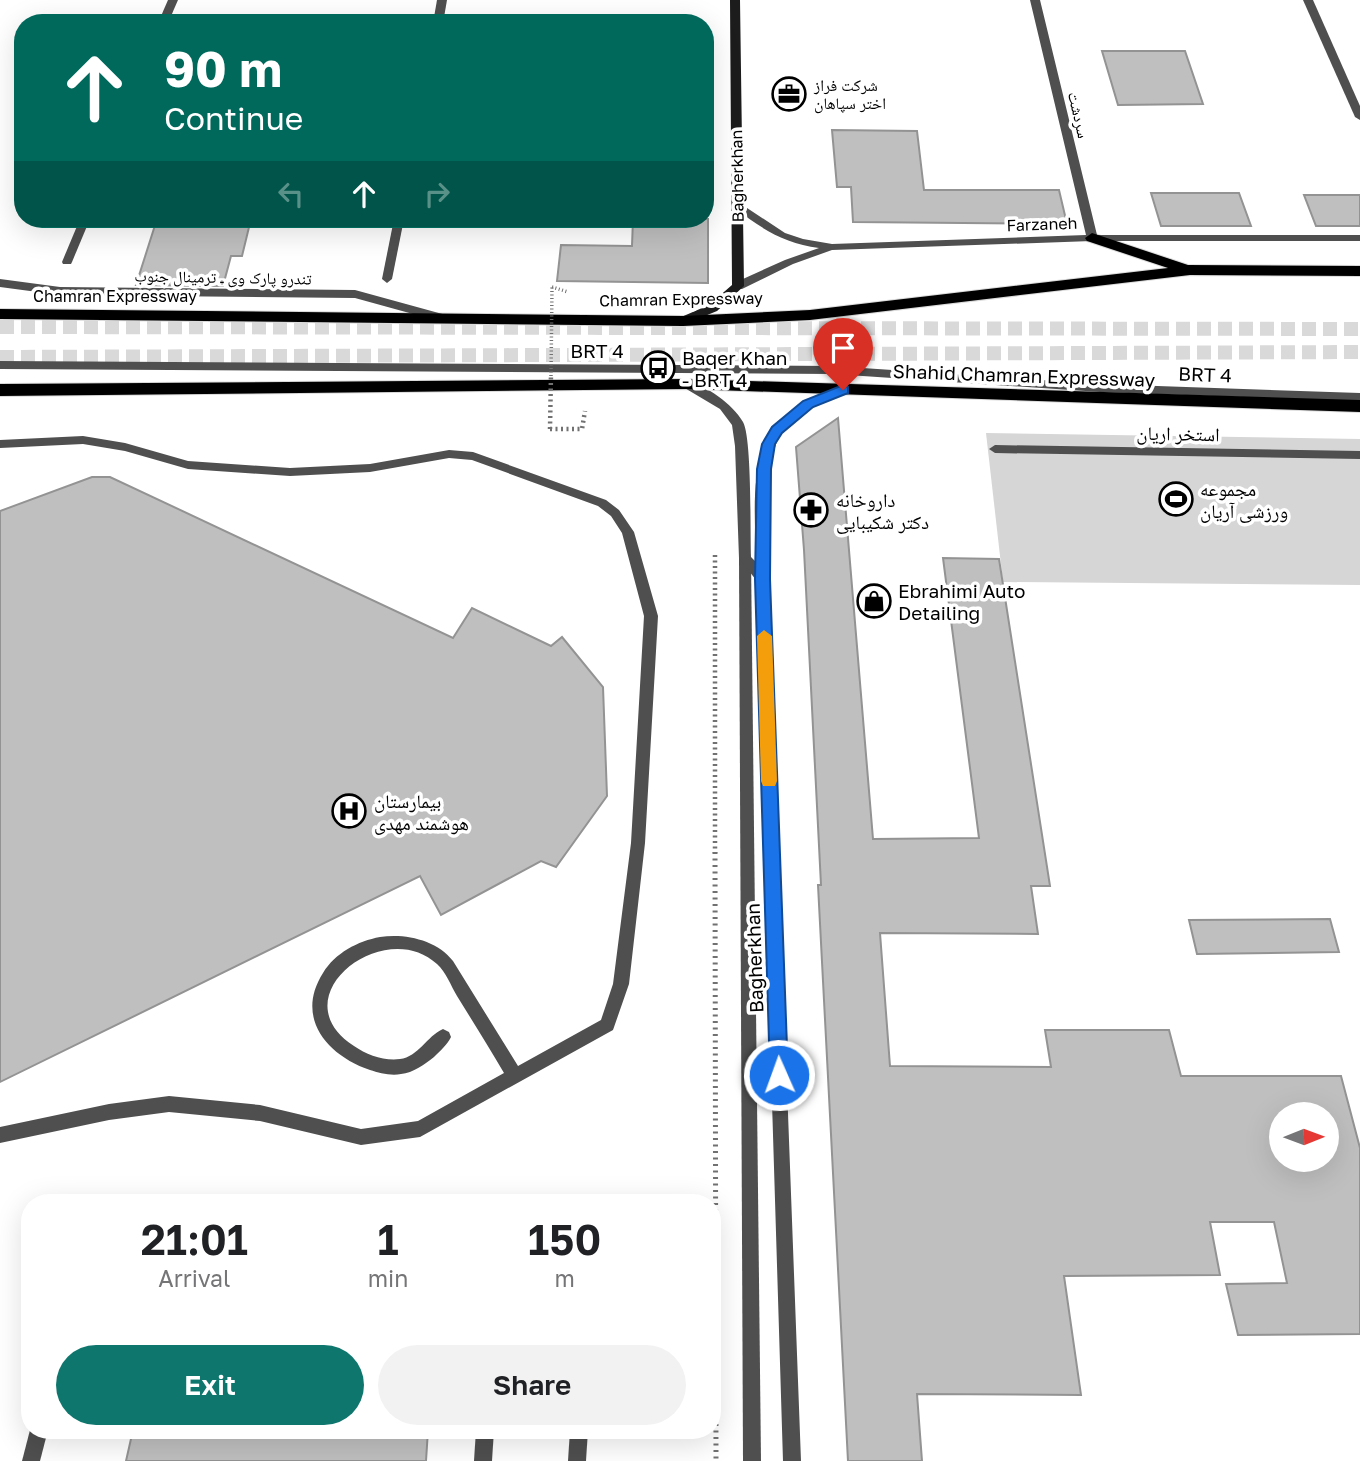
<!DOCTYPE html>
<html lang="en">
<head>
<meta charset="utf-8">
<style>
  :root { --surface:#fff; --page:#f2f2f2; --text:#202124; --muted:#757577; --accent:#0f766e }
  body { margin:0; font-family:"Golos Text","Noto Naskh Arabic",sans-serif; background:var(--page); color:var(--text); height:100vh; display:flex; flex-direction:column; font-size:26px; white-space:nowrap }
  * { box-sizing:border-box; margin:0 }
  p { font-size:23px; color:var(--muted) }
  .icon { flex:none; width:38px; height:38px; fill:none; stroke:currentColor; stroke-width:2; stroke-linecap:round; stroke-linejoin:round }
  .map { position:relative; flex:1; overflow:hidden }
  .drawer { position:absolute; left:21px; top:1194px; width:700px; height:245px; display:flex; flex-direction:column; background:var(--surface); border-radius:28px; box-shadow:0 7px 28px #0002 }
  .drawer>* { flex:none }
  .hud { position:absolute; left:14px; top:14px; width:700px; height:214px; border-radius:28px; box-shadow:0 7px 28px #0002; background:#00695c; color:#fff; overflow:hidden }
  .needle { width:46px; rotate:89deg }
  .buttons { position:absolute; left:1269px; top:1102px; display:grid; gap:14px }
  .buttons a { display:grid; place-items:center; width:70px; height:70px; border-radius:50%; background:var(--surface); box-shadow:0 7px 28px #0002; font-size:35px }
  .pin { position:absolute; display:grid; place-items:center; width:60px; height:60px; color:#fff; margin:-72px -30px; border-radius:50% 50% 50% 0; rotate:-45deg; box-shadow:0 0 7px #0007 }
  .pin .icon { rotate:45deg }
  .me { position:absolute; width:77px; margin:-38px; rotate:358deg; stroke-linejoin:round; filter:drop-shadow(0 0 5px #0008) }
  .turn { display:flex; align-items:center; gap:24px; height:147px; padding:0 35px; font-size:32px }
  .turn .icon { width:91px; height:91px; stroke-width:2.5 }
  .turn b { display:block; font-size:49px; line-height:60px }
  .lanes { display:flex; align-items:center; height:66px; padding:0 35px; background:#0003; justify-content:center; gap:35px; direction:ltr }
  .lanes .off { opacity:.35 }
  .eta { display:flex; justify-content:space-evenly; align-items:center; height:119px; text-align:center }
  .eta b { font-size:42px; font-weight:600; line-height:49px }
  .cta { display:flex; gap:14px; margin-top:auto; padding:14px 35px }
  .cta a { flex:1; height:80px; border-radius:42px; background:var(--accent); color:#fff; font-size:28px; font-weight:600; line-height:80px; text-align:center }
  .cta a+a { background:var(--page); color:var(--text) }
  .map>svg:first-child { display:block }
  .green { fill:#d6d6d6 }
  .building { fill:#bfbfbf; stroke:#939393; stroke-width:2; fill-rule:evenodd }
  .lines { fill:none; stroke-linecap:round; stroke-linejoin:round }
  .trunk-tunnel { stroke:#d9d9d9; stroke-width:14; stroke-dasharray:14 7; stroke-linecap:butt }
  .trunk-casing { stroke:#dbdbdb; stroke-width:2 }
  .path-far2 { stroke:#717171; stroke-width:3.5; stroke-dasharray:1 2.5; stroke-linecap:butt }
  .path-far1 { stroke:#717171; stroke-width:4.5; stroke-dasharray:2 3.5; stroke-linecap:butt }
  .path { stroke:#717171; stroke-width:5; stroke-dasharray:2 4.5; stroke-linecap:butt }
  .service { fill:#4f4f4f; fill-rule:evenodd }
  .minor { fill:#4f4f4f; fill-rule:evenodd }
  .tertiary { fill:#4f4f4f; fill-rule:evenodd }
  .secondary { fill:#1c1c1c; fill-rule:evenodd }
  .trunk { fill:#000; fill-rule:evenodd }
  .path-bridge-far1 { stroke:#717171; stroke-width:3.5; stroke-dasharray:1 2.5; stroke-linecap:butt }
  .path-bridge { stroke:#717171; stroke-width:4.5; stroke-dasharray:2 3.5; stroke-linecap:butt }
  .route { fill:#1a73e8; stroke:#114b97; stroke-width:2 }
  .slow { fill:#f59e0b }
  .labels { text-anchor:middle; dominant-baseline:central; stroke-width:7; stroke-linejoin:round; paint-order:stroke }
  .far-poi-label { font-size:16px; fill:#000; stroke:#fff; text-anchor:start }
  .far-street-label { font-size:16px; fill:#000; stroke:#fff }
  .street-label { font-size:19px; fill:#000; stroke:#fff }
  .poi-label { font-size:19px; fill:#000; stroke:#fff; text-anchor:start }
</style>
</head>
<body>
<div class="map">
<svg width="1360" height="1461" viewBox="0 0 1360 1461">
  <rect width="100%" height="100%" fill="#fff"/>
  <!-- green -->
  <polygon class="green" points="986,433 1360,439 1360,585 1003,582"/>
  <!-- building -->
  <g class="building">
    <polygon points="1102,51 1185,51 1203,104 1118,105"/>
    <polygon points="832,130 917,131 924,190 1059,190 1067,224 853,222 851,187 837,187"/>
    <polygon points="1151,193 1239,193 1251,226 1161,226"/>
    <polygon points="1304,195 1360,195 1360,226 1316,226"/>
    <polygon points="157,219 251,219 242,256 231,256 223,286 136,285"/>
    <polygon points="633,219 708,219 708,283 557,281 561,245 632,246"/>
    <path d="M838,418L873,839L979,838L943,558L999,559L1050,886H1031L1038,934L880,933L890,1066L1051,1067L1045,1030H1169L1181,1076H1341L1360,1148V1334L1238,1335L1226,1284L1287,1283L1274,1222H1210L1220,1275L1064,1276L1081,1395L917,1394L922,1461H848L818,885H821L804,550L796,447ZM1281,1115H1326V1160H1281Z"/>
    <polygon points="92,477 110,477 453,638 472,608 551,646 562,637 603,687 607,796 556,867 541,861 441,915 420,876 0,1082 0,511"/>
    <polygon points="1330,919 1339,952 1197,954 1189,920"/>
    <polygon points="133,1430 428,1430 426,1461 126,1461"/>
  </g>
  <g class="lines">
    <!-- trunk-tunnel -->
    <g class="trunk-tunnel">
      <polyline points="0,327 1360,329"/>
      <polyline points="0,357 1360,352"/>
    </g>
    <defs>
      <g id="trunk">
        <polygon points="1092,233 1188,265 1360,266 1360,276 1190,275 810,320 683,326 0,319 0,309 683,316 810,310 1168,268 1087,241 1085,238"/>
        <polygon points="687,379 1360,400 1360,412 687,389 0,396 0,384"/>
      </g>
    </defs>
    <!-- trunk casing -->
    <use href="#trunk" class="trunk-casing"/>
    <!-- path-far2 -->
    <polyline class="path-far2" points="552,287 568,292"/>
    <!-- path-far1 -->
    <g class="path-far1">
      <polyline points="550,429 582,429 585,411"/>
      <polyline points="715,555 715,853"/>
    </g>
    <!-- path -->
    <polyline class="path" points="715,852 716,1461"/>
    <!-- service -->
    <g class="service">
      <polygon points="0,279 60,287 355,290 446,315 448,318 442,322 355,298 60,295 0,287"/>
      <polygon points="0,361 833,366 1100,384 1360,393 1360,401 1100,392 833,374 0,369"/>
      <path d="M83,436L125,443L188,461L290,468L370,464L449,450L473,452L606,500L619,510L634,532L658,616L645,843L629,984L613,1030L420,1137L361,1145L260,1121L169,1112L109,1120L0,1143V1127L109,1104L169,1096L260,1105L361,1129L418,1121L504,1073C489,1047 473,1022 457,996C451,986 446,972 437,964C384,915 278,997 354,1046C367,1055 384,1061 400,1059C418,1057 427,1036 443,1029L449,1032L451,1037C447,1045 440,1051 434,1057C425,1064 413,1073 401,1074C391,1076 379,1073 370,1070C326,1055 295,1017 323,973C335,953 358,941 380,937C405,933 437,940 453,961L518,1066L601,1020L613,984L631,843L644,616L622,533L611,516L598,506L472,460L449,458L370,472L290,476L188,469L125,451L83,444L0,448V440Z"/>
      <polygon points="995,445 1360,451 1360,459 995,453 989,449"/>
      <polygon points="745,553 751,558 761,1461 743,1461 739,558"/>
      <polygon points="30,1430 48,1430 40,1461 22,1461"/>
      <polygon points="476,1430 494,1430 492,1461 474,1461"/>
      <polygon points="570,1430 588,1430 586,1461 568,1461"/>
    </g>
    <!-- minor -->
    <g class="minor">
      <polygon points="168,0 178,0 168,23 158,23"/>
      <polygon points="437,0 447,0 443,23 433,23"/>
      <path d="M1030,0H1040L1097,235H1360V241H1092L832,250L793,264L742,289H734V283L785,260L819,248C784,243 761,229 734,207V203L738,202L785,233L803,239L832,244L1086,235Z"/>
      <polygon points="1303,0 1313,0 1360,106 1360,120 1355,117"/>
      <polygon points="80,219 90,219 72,262 71,264 63,264 62,262"/>
      <polygon points="394,219 404,219 392,279 387,283 382,279"/>
    </g>
    <!-- tertiary -->
    <path class="tertiary" d="M687,380C707,387 732,403 743,422C752,438 750,532 751,557L756,562C755,499 744,430 811,399C822,394 836,385 847,387L849,390L847,393C825,402 798,411 783,431C761,460 769,542 768,579L801,1461H783L756,580L739,558L735,446L732,425L720,409L683,387L681,384Z"/>
    <!-- secondary -->
    <polygon class="secondary" points="730,0 740,0 744,286 717,311 683,325 677,321 679,318 709,305 732,285"/>
    <!-- trunk -->
    <use href="#trunk" class="trunk"/>
    <!-- path-bridge-far1 -->
    <polyline class="path-bridge-far1" points="551,376 552,287"/>
    <!-- path-bridge -->
    <polyline class="path-bridge" points="550,429 551,374"/>
  </g>
  <!-- route -->
  <polygon class="route" points="843,385 848,387 848,393 813,407 782,433 775,444 771,469 770,579 788,1075 785,1081 779,1084 772,1081 770,1075 755,579 757,469 762,444 772,427 803,401"/>
  <!-- slow -->
  <polygon class="slow" points="764,630 772,636 777,781 775,786 763,786 761,781 757,636"/>
  <!-- icons -->
  <defs>
    <symbol id="office-ring" viewBox="-11 -11 22 22"><circle r="9.5" fill="#fff" stroke="#000" stroke-width="1.5"/><path d="M-6-3h4V-5.5h4V-3h4V5H-6ZM-1-4.5V-3h2v-1.5ZM-6 0V1H6V0Z" fill="#000"/></symbol>
    <symbol id="bus-ring" viewBox="-11 -11 22 22"><circle r="9.5" fill="#fff" stroke="#000" stroke-width="1.5"/><path d="M-5-6H5V4H4V6H2V4H-2V6H-4V4H-5ZM-3.5-4V0h7V-4ZM-3.5 1.2v1.5H-2V1.2ZM2 1.2v1.5H3.5V1.2Z" fill="#000"/></symbol>
    <symbol id="stadium-ring" viewBox="-11 -11 22 22"><circle r="9.5" fill="#fff" stroke="#000" stroke-width="1.5"/><path d="M0-5a6.5 5 0 1 0 0 10a6.5 5 0 1 0 0-10ZM-3.5-1.8h7v3.6h-7Z" fill="#000"/></symbol>
    <symbol id="pharmacy-ring" viewBox="-11 -11 22 22"><circle r="9.5" fill="#fff" stroke="#000" stroke-width="1.5"/><path d="M-2-6h4v4h4v4h-4v4h-4v-4h-4v-4h4Z" fill="#000"/></symbol>
    <symbol id="shop-ring" viewBox="-11 -11 22 22"><circle r="9.5" fill="#fff" stroke="#000" stroke-width="1.5"/><path d="M-5-2.5h2.3a2.7 3.5 0 0 1 5.4 0H5L5.5 6h-11ZM-1.5-2.5h3a1.5 2.3 0 0 0-3 0Z" fill="#000"/></symbol>
    <symbol id="hospital-ring" viewBox="-11 -11 22 22"><circle r="9.5" fill="#fff" stroke="#000" stroke-width="1.5"/><path d="M-5-5h3v3.5h4V-5h3V5h-3V1.5h-4V5h-3Z" fill="#000"/></symbol>
  </defs>
  <g fill-rule="evenodd">
    <use href="#office-ring" x="770" y="75" width="38" height="38"/>
    <use href="#bus-ring" x="639" y="349" width="38" height="38"/>
    <use href="#stadium-ring" x="1157" y="480" width="38" height="38"/>
    <use href="#pharmacy-ring" x="792" y="491" width="38" height="38"/>
    <use href="#shop-ring" x="855" y="582" width="38" height="38"/>
    <use href="#hospital-ring" x="330" y="792" width="38" height="38"/>
  </g>
  <g class="labels">
    <!-- far-poi labels -->
    <g class="far-poi-label">
      <text x="814" y="85">شرکت فراز<tspan x="814" dy="18">اختر سپاهان</tspan></text>
    </g>
    <!-- far-street labels -->
    <g class="far-street-label">
      <text transform="translate(1079 115) rotate(77)">سردشت</text>
      <text transform="translate(737 176) rotate(-91)">Bagherkhan</text>
      <text transform="translate(1042 224) rotate(-2)">Farzaneh</text>
      <text transform="translate(223 277) rotate(1)">تندرو پارک وی ـ ترمینال جنوب</text>
      <text x="115" y="296">Chamran Expressway</text>
      <text transform="translate(681 299) rotate(-1)">Chamran Expressway</text>
    </g>
    <!-- street labels -->
    <g class="street-label">
      <text x="597" y="350">BRT 4</text>
      <text transform="translate(1205 374) rotate(2)">BRT 4</text>
      <text transform="translate(1024 375) rotate(2)">Shahid Chamran Expressway</text>
      <text transform="translate(1178 433) rotate(1)">استخر اریان</text>
      <text transform="translate(754 958) rotate(-92)">Bagherkhan</text>
    </g>
    <!-- poi labels -->
    <g class="poi-label">
      <text x="682" y="357">Baqer Khan<tspan x="682" dy="22">- BRT 4</tspan></text>
      <text x="1200" y="488">مجموعه<tspan x="1200" dy="22">ورزشی آریان</tspan></text>
      <text x="836" y="499">داروخانه<tspan x="836" dy="22">دکتر شکیبایی</tspan></text>
      <text x="898" y="590">Ebrahimi Auto<tspan x="898" dy="22">Detailing</tspan></text>
      <text x="374" y="800">بیمارستان<tspan x="374" dy="22">هوشمند مهدی</tspan></text>
    </g>
  </g>
</svg>
<div class="buttons">
<a><svg class="needle" viewBox="-14 -14 28 28"><path d="M0-13l5 13h-10z" fill="#e53935"/><path d="M0 13l5-13h-10z" fill="#757577"/></svg></a>
</div>
<div class="pin" style="left:843px;top:390px;background:#d93025"><svg class="icon" aria-label="arrive" viewBox="0 0 24 24"><path d="M6 21V4h12l-3 4 3 4H6"/></svg></div>
<svg class="me" style="left:779px;top:1075px" viewBox="-20 -20 40 40"><circle r="17" fill="#1a73e8" stroke="#fff" stroke-width="3"/><path d="M0-11L8 9 0 5-8 9z" fill="#fff"/></svg>
<div class="hud">
<div class="turn"><svg class="icon" aria-label="ahead" viewBox="0 0 24 24"><path d="M12 20V5M6 11l6-6 6 6"/></svg><div><b>90 m</b>Continue</div></div>
<div class="lanes"><svg class="icon off" aria-label="left" viewBox="0 0 24 24"><path d="M17 20v-9H6M10 6l-5 5 5 5"/></svg><svg class="icon" aria-label="ahead" viewBox="0 0 24 24"><path d="M12 20V5M6 11l6-6 6 6"/></svg><svg class="icon off" aria-label="right" viewBox="0 0 24 24"><path d="M7 20v-9h11M14 6l5 5-5 5"/></svg></div>
</div>
<section class="drawer">
<div class="eta">
<div><b>21:01</b><p>Arrival</p></div>
<div><b>1</b><p>min</p></div>
<div><b>150</b><p>m</p></div>
</div>
<div class="cta"><a>Exit</a><a>Share</a></div>
</section>
</div>
</body>
</html>
